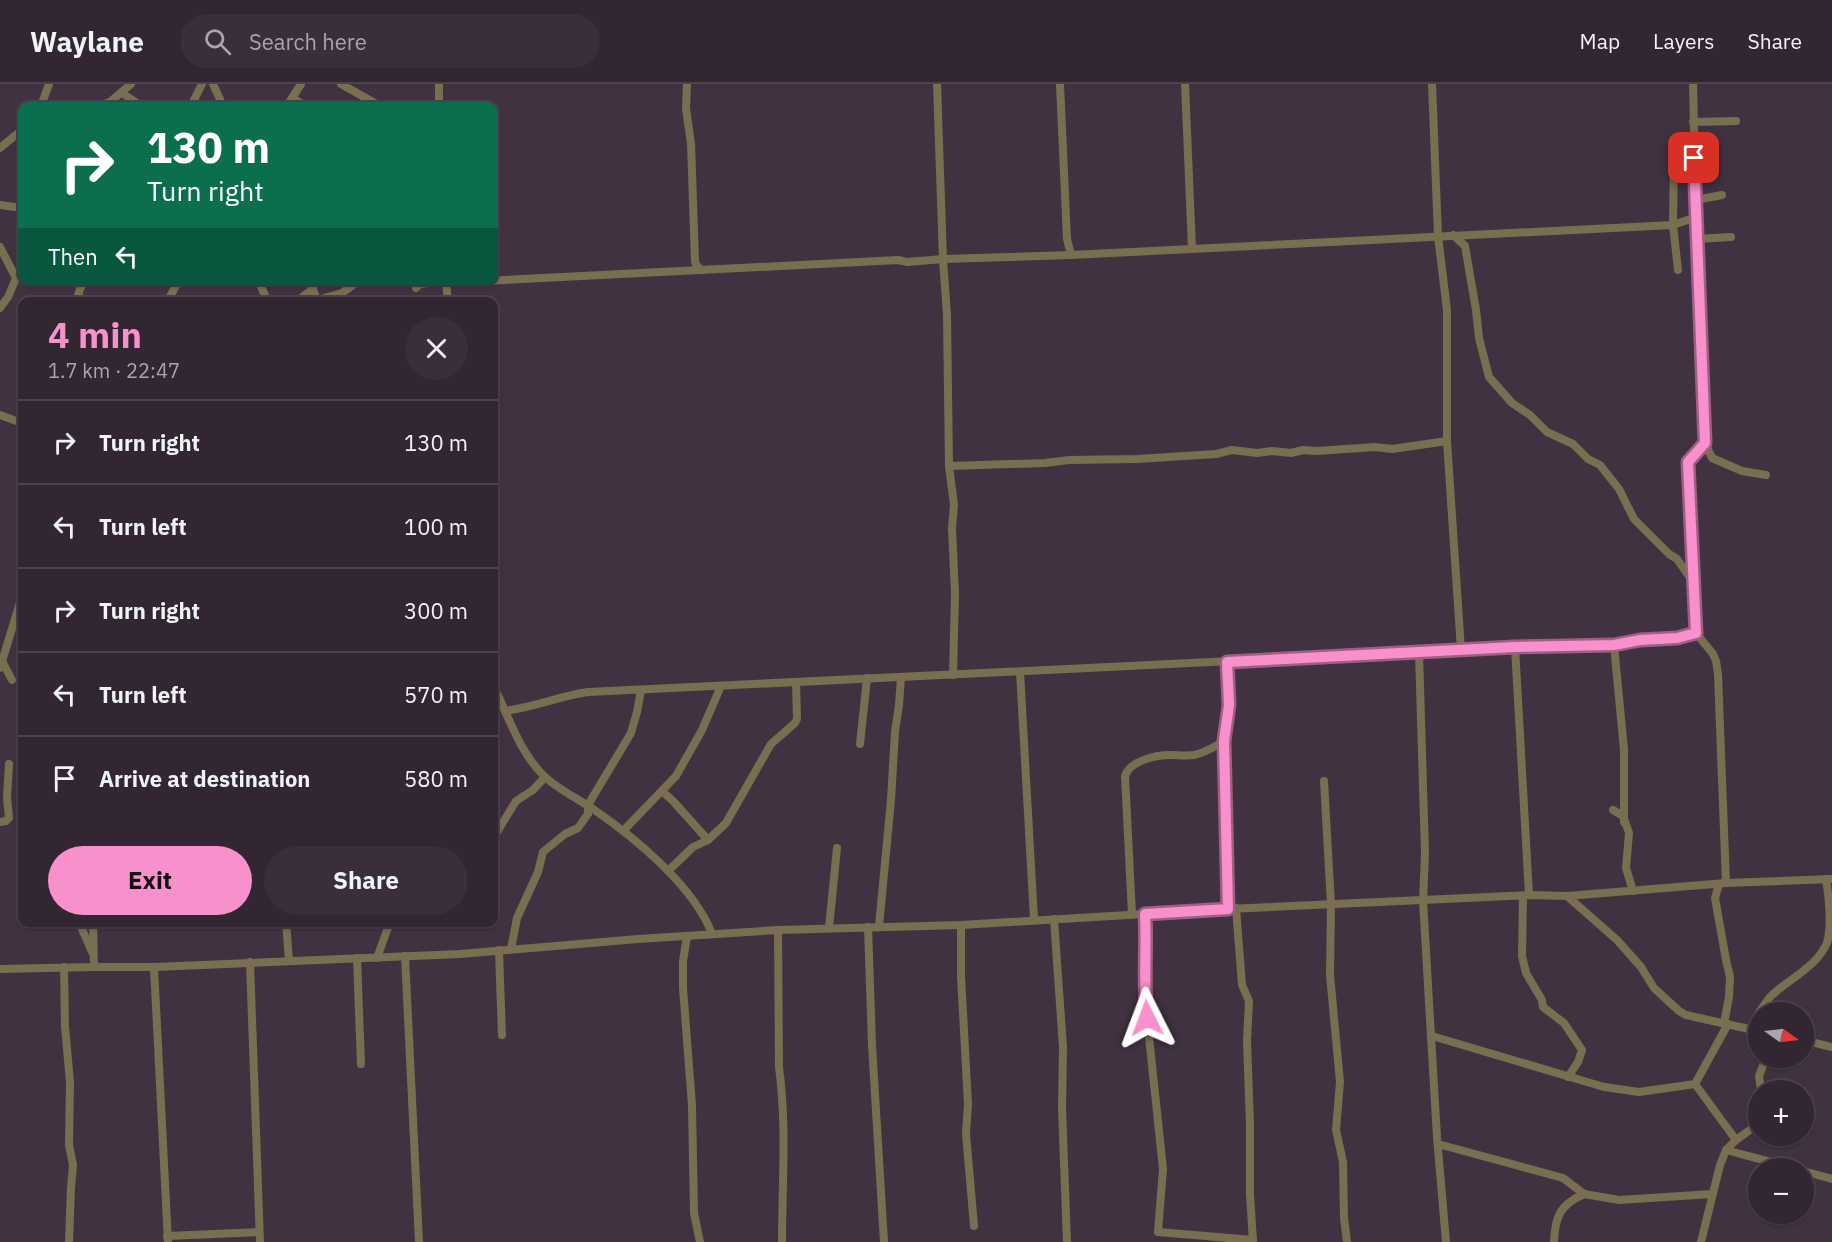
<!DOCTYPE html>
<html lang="en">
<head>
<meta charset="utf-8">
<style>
  :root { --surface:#312631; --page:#392e39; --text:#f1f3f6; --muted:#a8a5ab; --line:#4c434d; --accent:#f890cc }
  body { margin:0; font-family:"IBM Plex Sans",sans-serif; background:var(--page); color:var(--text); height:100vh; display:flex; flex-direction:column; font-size:22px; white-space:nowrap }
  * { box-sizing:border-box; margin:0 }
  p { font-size:20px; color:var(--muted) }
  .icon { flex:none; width:33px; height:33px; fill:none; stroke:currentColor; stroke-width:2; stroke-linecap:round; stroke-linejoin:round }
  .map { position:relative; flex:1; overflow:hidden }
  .side { position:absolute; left:18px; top:213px; width:480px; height:630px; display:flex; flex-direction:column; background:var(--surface); border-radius:12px; box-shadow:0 2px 4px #0004,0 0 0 2px var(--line) }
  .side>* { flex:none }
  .banner { position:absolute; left:18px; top:18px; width:480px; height:183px; border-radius:12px; box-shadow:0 2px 4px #0004,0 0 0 2px var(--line); background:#0b6e4f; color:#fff; overflow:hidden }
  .needle { width:39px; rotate:104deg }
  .tools { position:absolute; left:1748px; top:918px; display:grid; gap:12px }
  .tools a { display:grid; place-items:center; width:66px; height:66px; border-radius:50%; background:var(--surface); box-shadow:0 2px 4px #0004,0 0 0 2px var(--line); font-size:30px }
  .pin { position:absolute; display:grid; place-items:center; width:51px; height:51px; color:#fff; margin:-26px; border-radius:12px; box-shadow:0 3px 9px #0006 }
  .me { position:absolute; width:66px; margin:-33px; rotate:357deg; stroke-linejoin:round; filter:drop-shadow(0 0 4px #0008) }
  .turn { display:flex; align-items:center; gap:21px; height:126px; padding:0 30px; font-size:27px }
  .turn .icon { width:78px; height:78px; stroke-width:2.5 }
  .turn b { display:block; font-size:42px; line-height:51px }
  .then { display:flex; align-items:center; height:57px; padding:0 30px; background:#0003; gap:12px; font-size:22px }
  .round { display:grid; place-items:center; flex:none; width:63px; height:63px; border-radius:32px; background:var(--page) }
  .headline { display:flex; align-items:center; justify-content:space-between; height:102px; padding:0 30px }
  h1 { font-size:36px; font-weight:700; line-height:45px; color:var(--accent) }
  .primary-button { display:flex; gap:12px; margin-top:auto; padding:12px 30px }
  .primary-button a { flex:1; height:69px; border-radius:36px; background:var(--accent); color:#111; font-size:24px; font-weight:700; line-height:69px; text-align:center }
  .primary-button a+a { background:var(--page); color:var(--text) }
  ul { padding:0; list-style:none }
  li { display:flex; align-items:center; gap:18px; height:84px; padding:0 30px; border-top:2px solid var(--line) }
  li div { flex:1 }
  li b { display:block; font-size:22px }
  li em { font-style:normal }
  header { display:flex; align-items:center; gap:36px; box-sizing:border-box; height:84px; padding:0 30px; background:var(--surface); border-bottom:2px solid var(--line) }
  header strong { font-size:28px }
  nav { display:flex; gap:33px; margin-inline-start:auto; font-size:21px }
  .search { width:420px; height:54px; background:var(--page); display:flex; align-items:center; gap:15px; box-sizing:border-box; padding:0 21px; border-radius:33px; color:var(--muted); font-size:22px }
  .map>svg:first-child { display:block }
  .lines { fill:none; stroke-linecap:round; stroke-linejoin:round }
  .minor { stroke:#7a6e50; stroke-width:8 }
  .route-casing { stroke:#a15e85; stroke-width:15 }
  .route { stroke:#f890cc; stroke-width:10 }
</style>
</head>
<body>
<header>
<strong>Waylane</strong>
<div class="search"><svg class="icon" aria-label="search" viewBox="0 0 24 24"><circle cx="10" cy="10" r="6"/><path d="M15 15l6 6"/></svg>Search here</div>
<nav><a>Map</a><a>Layers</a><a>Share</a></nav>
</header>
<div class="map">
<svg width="1832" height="1158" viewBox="0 0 1832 1158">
  <rect width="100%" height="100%" fill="#413241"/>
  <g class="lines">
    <!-- minor -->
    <g class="minor">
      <polyline points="213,0 223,22"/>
      <polyline points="341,0 380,22"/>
      <polyline points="687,0 686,24 691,60 695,177 696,181 702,186"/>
      <polyline points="937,0 943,175 947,231 949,382 954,421 952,444 955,510 953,591"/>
      <polyline points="1060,0 1067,155 1071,171"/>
      <polyline points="1185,0 1192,164"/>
      <polyline points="1432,0 1438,152 1447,226 1447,357 1461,566"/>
      <polyline points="1693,0 1697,184 1705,359 1712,374 1742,387 1766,391"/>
      <polyline points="122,9 141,22"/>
      <polyline points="292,14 306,22"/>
      <polyline points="41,22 49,0"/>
      <polyline points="98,22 110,18 131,0"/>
      <polyline points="191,22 202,0"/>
      <polyline points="287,22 301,0"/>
      <polyline points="439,22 439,0"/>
      <polyline points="1693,38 1736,37"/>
      <polyline points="0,64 22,46"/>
      <polyline points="1696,116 1722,111"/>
      <polyline points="0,121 22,124"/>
      <polyline points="1453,151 1465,162 1476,226 1479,254 1489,293 1512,319 1530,331 1547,348 1573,360 1588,375 1600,381 1619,405 1634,435 1669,470 1677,475 1693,498"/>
      <polyline points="1697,155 1731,153"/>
      <polyline points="0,163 16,194"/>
      <polyline points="1678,186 1673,141 1674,72 1682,61 1694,54"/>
      <polyline points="258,196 268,218"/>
      <polyline points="309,196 318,218"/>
      <polyline points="446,199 898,176 907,178 943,175 1071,171 1673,141 1696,133"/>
      <polyline points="416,204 420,200 448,197"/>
      <polyline points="78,212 88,218"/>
      <polyline points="317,216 342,209 360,196"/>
      <polyline points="76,218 80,205 85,196"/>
      <polyline points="167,218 179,196"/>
      <polyline points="296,218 313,205"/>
      <polyline points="448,218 446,199 448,196"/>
      <polyline points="0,224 8,213 22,180"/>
      <polyline points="0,331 22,339"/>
      <polyline points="1705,359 1688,378 1693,498 1696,549 1713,570 1716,577 1718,590 1726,799"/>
      <polyline points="949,382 1045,379 1069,376 1137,375 1216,370 1232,366 1257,369 1272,367 1291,369 1303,366 1317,367 1375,363 1392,365 1447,357"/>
      <polyline points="1614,561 1624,666 1624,738"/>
      <polyline points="1515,563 1529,811"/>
      <polyline points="1419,569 1425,769 1423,817 1437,1053 1446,1158"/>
      <polyline points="2,577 12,596"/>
      <polyline points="1227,578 1229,621 1224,657 1228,825"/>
      <polyline points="0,584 22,512"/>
      <polyline points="1020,588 1034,835"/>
      <path d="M494,603C509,633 519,667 543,691C557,705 577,714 593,725C634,753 694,802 712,850"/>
      <path d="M505,627C534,623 560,612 588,608L1461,566L1614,561L1640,556L1677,554L1696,549"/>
      <polyline points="860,660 867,594"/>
      <polyline points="1324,697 1331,821 1330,891 1340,998 1336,1046 1343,1078 1344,1134 1347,1158"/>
      <polyline points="663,708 673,717 708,756"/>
      <polyline points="1613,726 1623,732 1629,749 1626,784 1633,807"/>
      <polyline points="0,738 6,737 9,734 7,714 9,680"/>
      <polyline points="624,746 676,692 702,646 721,602"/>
      <polyline points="494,753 516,717 533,706 545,693"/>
      <polyline points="668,787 693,763 708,756 726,739 771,660 795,639 797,635 796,598"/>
      <polyline points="1719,800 1715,814 1726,876 1730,893 1729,913 1724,940"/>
      <polyline points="1523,812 1522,872 1526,889 1542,916 1543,923 1564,939 1582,966 1578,978 1568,993"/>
      <polyline points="1567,812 1617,856 1641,883 1654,904 1679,927 1686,931 1758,947"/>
      <polyline points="1236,824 1242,901 1249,917 1247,957 1250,1040 1250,1110 1253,1158"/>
      <path d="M1132,830L1125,692C1130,677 1155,671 1170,671C1178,671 1186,672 1194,671C1205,669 1214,663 1224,657"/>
      <polyline points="1145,830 1147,860 1145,915 1163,1085 1158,1148 1253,1156"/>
      <polyline points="1054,835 1063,963 1062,1025 1067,1158"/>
      <polyline points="79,838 92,868"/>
      <polyline points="93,838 94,883"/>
      <polyline points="286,838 289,877"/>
      <polyline points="961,841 961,892 968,1020 966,1050 974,1142"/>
      <polyline points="879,842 891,716 895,648 899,621 901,593"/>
      <polyline points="868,843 872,961 884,1158"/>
      <polyline points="829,844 837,764"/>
      <path d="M778,846L779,983C787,1041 782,1100 782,1158"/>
      <polyline points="687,852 683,877 683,904 692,1021 694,1129 700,1158"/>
      <polyline points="511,865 517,834 538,788 543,768 565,750 578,744 588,730 588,721 631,649 637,628 641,606"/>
      <polyline points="499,866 502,951"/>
      <polyline points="405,872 419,1158"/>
      <polyline points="357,874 361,980"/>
      <polyline points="377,874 390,838"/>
      <polyline points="250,878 260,1158"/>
      <polyline points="64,883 65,943 70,998 69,1061 73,1081 71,1104 69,1158"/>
      <polyline points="154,883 168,1158"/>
      <polyline points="0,885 94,883 154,883 460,870 638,855 778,846 961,841 1228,825 1529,811 1567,812 1726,799 1832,795"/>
      <path d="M1759,928C1763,924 1766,918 1770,913C1788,895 1816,884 1827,859C1832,841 1829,814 1826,795"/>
      <polyline points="1432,952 1604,1003 1639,1008 1695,1000"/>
      <polyline points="1803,956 1832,963"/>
      <polyline points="1761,1006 1759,992 1766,974"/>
      <polyline points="1736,1056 1750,1046 1758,1036"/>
      <polyline points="1438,1060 1563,1094 1584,1110 1619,1116 1712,1110"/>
      <polyline points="1726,1066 1793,1084"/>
      <polyline points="1803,1087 1832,1095"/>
      <polyline points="167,1152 259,1148"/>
      <path d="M1554,1158C1555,1132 1560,1121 1584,1110"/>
      <polyline points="1701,1158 1720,1081 1726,1066 1736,1056 1695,1000 1728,940"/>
    </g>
  </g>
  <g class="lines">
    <defs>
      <path id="route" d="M1147,934C1143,899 1147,865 1145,830L1228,825L1224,657L1229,621L1227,578L1515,563L1614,561L1640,556L1677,554L1696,549L1688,378L1705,359L1694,74"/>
    </defs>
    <!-- route casing -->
    <use href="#route" class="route-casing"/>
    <!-- route -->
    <use href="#route" class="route"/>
  </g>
</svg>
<div class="tools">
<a><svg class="needle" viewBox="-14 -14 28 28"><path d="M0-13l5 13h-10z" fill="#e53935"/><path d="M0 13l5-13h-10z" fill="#a8a5ab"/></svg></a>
<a>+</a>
<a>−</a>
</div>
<div class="pin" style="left:1694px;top:74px;background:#d93025"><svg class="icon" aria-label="arrive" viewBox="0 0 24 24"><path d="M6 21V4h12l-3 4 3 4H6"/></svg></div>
<svg class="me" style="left:1147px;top:934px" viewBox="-20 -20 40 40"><path d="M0-17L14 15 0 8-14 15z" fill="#f890cc" stroke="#fff" stroke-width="4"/></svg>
<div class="banner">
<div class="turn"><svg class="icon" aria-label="right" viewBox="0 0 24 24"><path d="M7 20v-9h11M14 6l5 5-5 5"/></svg><div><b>130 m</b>Turn right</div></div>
<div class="then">Then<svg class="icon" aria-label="left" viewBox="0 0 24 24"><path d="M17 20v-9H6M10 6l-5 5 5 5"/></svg></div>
</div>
<section class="side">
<div class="headline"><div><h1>4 min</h1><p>1.7 km · 22:47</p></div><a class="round"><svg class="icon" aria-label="close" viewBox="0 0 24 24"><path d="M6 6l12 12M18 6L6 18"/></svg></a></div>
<ul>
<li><svg class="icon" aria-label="right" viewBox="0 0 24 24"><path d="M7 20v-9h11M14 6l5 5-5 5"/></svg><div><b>Turn right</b></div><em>130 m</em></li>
<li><svg class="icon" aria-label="left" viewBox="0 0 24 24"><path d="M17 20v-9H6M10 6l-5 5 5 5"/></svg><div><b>Turn left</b></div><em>100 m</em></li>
<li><svg class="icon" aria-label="right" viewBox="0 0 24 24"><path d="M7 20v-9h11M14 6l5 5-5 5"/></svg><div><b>Turn right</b></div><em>300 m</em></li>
<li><svg class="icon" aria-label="left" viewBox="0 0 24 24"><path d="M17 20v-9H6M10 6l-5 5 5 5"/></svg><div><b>Turn left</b></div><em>570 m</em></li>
<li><svg class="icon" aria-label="arrive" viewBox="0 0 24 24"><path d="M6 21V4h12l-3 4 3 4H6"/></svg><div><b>Arrive at destination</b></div><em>580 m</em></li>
</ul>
<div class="primary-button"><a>Exit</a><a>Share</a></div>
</section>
</div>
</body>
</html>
